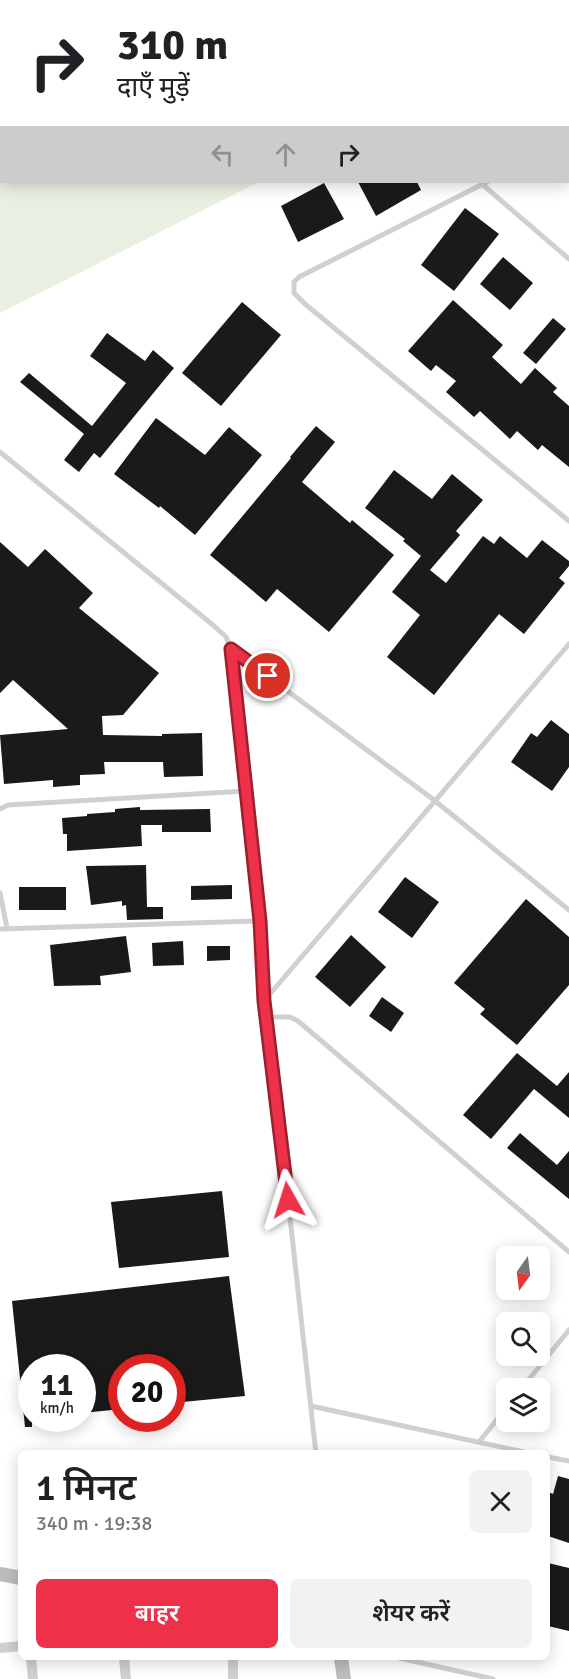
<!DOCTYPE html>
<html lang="hi">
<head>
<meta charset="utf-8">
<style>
  :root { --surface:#fff; --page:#f2f2f2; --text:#202124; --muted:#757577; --accent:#ee3148 }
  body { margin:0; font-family:Signika,"Noto Sans Devanagari",sans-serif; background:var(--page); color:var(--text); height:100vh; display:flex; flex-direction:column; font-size:22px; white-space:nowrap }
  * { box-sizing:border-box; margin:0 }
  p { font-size:20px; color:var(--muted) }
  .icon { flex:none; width:33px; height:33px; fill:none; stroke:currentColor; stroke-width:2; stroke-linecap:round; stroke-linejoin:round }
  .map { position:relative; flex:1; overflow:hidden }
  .sheet { position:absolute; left:18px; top:1450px; width:532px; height:210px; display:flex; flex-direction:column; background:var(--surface); border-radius:9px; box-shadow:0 3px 15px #0003 }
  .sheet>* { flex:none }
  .hud { position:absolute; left:0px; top:0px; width:570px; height:183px; box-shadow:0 3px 15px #0003; background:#fff; color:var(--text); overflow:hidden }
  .needle { width:39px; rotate:194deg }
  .fabs { position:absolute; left:496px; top:1246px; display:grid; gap:12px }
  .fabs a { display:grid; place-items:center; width:54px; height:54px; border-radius:9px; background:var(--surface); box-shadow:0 3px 15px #0003; font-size:30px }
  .speed { position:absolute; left:18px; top:1354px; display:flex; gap:12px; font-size:30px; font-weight:700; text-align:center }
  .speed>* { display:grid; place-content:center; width:78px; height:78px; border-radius:50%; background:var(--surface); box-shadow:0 3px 15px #0003; line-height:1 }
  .speed small { font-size:15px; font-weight:400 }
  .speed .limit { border:9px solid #d22; background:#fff; color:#111 }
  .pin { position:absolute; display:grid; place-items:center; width:51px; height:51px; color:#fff; margin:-26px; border:3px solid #fff; border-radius:50%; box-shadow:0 2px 6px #0007 }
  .me { position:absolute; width:66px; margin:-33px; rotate:354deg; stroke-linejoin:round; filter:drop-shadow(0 0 4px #0008) }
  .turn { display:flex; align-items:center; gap:21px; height:126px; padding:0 18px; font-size:27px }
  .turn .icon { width:78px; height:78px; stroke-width:2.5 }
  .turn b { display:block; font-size:42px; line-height:51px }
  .lanes { display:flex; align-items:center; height:57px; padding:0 18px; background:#0003; justify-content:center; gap:30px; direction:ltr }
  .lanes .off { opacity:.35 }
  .round { display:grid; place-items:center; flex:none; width:63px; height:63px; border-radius:9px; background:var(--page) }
  .summary { display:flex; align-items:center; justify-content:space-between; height:102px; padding:0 18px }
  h1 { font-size:36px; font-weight:600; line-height:45px }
  .cta { display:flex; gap:12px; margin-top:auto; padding:12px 18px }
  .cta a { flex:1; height:69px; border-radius:9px; background:var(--accent); color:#fff; font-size:24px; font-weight:600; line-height:69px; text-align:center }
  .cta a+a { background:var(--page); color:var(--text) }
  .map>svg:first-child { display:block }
  .green { fill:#eaf0e1 }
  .building { fill:#1a1a1a }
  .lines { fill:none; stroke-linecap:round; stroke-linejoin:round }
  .lane { stroke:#d0d0d0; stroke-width:5 }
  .street { stroke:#d0d0d0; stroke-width:10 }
  .secondary { stroke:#bdbdbd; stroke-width:14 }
  .route-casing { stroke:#9b202f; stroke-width:15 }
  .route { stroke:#ee3148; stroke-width:10 }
</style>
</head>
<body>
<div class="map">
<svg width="569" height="1679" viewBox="0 0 569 1679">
  <rect width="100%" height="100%" fill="#fff"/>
  <!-- green -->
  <polygon class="green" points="0,0 569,0 569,24 568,2 2,2 2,182 259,182 0,313"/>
  <!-- building -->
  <g class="building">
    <polygon points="358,182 417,182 421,190 376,216"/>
    <polygon points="324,183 344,219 298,242 281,206"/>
    <polygon points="465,208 499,234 454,291 421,265"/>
    <polygon points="503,257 533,283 510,310 480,284"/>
    <polygon points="453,300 503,345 492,357 521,384 535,368 557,388 553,392 569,406 569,467 542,445 538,450 517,431 510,439 480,411 474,417 446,392 456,381 436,365 431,371 408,351"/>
    <polygon points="242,302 281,335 221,406 182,373"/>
    <polygon points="553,318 566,329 536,364 523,353"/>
    <polygon points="107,333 145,361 153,350 174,368 100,458 94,453 79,472 64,460 84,434 20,382 29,373 92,426 126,383 90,356"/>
    <polygon points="156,418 205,455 229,427 262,455 195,535 160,506 159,508 114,474"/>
    <polygon points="316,426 335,442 302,482 350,523 352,520 394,555 329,632 277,589 266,602 210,555 291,458 290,457"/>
    <polygon points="394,470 432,499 452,474 483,500 456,531 460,535 430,570 446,583 483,536 494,544 500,536 527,558 542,540 569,561 569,566 559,578 565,583 524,634 499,614 434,695 387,657 420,615 392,592 421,556 403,541 405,539 365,508"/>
    <polygon points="0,542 28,567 45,549 93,593 79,608 159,673 123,715 102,716 103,735 162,736 162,734 202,733 203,776 164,777 163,762 104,762 105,774 80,775 80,785 53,787 53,780 4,784 0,735 68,729 13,680 0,693"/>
    <polygon points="551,720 569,734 569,767 552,791 511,762 531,733 537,737"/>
    <polygon points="140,807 140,810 210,809 211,832 162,832 162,825 141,825 142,846 67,851 67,834 63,834 62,818 87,816 87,814 115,812 115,809"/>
    <polygon points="146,865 147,907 163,907 163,919 127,920 126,905 122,906 122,901 91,905 86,866"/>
    <polygon points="405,877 439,902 412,938 378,912"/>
    <polygon points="232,885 232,899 191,900 191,886"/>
    <rect x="19" y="887" width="47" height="23"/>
    <polygon points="526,899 569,937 569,985 517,1045 480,1014 485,1009 454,983"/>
    <polygon points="351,935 386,967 350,1007 315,977"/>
    <polygon points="126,936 131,972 100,976 101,985 54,986 50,945"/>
    <polygon points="183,941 184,965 153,966 152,943"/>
    <polygon points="207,946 230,946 230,960 207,961"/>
    <polygon points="382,997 404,1013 391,1032 369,1016"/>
    <polygon points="517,1053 557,1086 569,1072 569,1118 534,1089 491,1139 463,1115"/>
    <polygon points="520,1133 557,1165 569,1151 569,1199 507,1148"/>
    <polygon points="222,1191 229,1257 119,1268 111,1202"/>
    <polygon points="229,1276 245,1396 172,1403 172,1368 122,1368 122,1409 82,1413 82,1368 32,1368 32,1427 25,1427 12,1301"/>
    <polygon points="558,1476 569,1479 569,1543 548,1536 548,1492 553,1494"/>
    <polygon points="548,1563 569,1568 569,1631 548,1626"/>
  </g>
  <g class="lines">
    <!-- lane -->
    <g class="lane">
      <polyline points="568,134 569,134"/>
      <polyline points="487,182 299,277 294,282 294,293 305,304 569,521"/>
      <polyline points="483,185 569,259"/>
      <polyline points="0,452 213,625 226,637 231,649 260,921 264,1001 268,1017 316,1454"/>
      <polyline points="231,649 434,800 569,910"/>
      <polyline points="0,809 8,805 246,791"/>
      <polyline points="0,893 7,928"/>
      <polyline points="0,929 260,921"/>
      <polyline points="264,1001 569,644"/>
      <polyline points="268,1017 290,1017 298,1021 569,1252"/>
      <polyline points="521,1389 569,1330"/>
      <polyline points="311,1406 533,1454"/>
      <polyline points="479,1442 507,1407"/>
      <polyline points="548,1457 569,1461"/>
      <polyline points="399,1658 493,1679"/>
    </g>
    <!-- street -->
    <g class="street">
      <polyline points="0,1648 21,1646"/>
      <polyline points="31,1658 33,1679"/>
      <polyline points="124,1658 126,1679"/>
      <polyline points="233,1679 233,1658"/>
    </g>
    <!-- secondary -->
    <g class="secondary">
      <polyline points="0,1574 21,1578"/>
      <polyline points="341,1658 344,1679"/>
    </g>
  </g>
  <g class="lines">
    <defs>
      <polyline id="route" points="268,676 231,649 260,921 264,1001 288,1200"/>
    </defs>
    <!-- route casing -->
    <use href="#route" class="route-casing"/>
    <!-- route -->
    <use href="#route" class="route"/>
  </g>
</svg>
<div class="fabs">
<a><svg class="needle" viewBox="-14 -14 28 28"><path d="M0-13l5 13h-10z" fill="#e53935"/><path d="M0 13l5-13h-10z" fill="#757577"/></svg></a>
<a><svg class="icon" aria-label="search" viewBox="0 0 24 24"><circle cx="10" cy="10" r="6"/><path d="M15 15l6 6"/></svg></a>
<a><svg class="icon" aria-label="layers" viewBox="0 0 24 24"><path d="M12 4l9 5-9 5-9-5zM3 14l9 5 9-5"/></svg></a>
</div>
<div class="speed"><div>11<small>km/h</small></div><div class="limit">20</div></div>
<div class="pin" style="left:268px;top:676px;background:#d93025"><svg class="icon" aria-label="arrive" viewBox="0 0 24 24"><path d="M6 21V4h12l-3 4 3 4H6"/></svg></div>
<svg class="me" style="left:288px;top:1200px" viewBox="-20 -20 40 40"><path d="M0-17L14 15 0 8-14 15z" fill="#ee3148" stroke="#fff" stroke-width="4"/></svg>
<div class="hud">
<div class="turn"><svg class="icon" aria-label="right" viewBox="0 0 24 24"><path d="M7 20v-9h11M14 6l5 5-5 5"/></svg><div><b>310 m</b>दाएँ मुड़ें</div></div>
<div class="lanes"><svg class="icon off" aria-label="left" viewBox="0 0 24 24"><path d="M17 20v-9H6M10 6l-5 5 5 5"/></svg><svg class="icon off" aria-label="ahead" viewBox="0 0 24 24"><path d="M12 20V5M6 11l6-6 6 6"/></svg><svg class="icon" aria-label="right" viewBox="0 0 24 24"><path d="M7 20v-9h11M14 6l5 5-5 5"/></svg></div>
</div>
<section class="sheet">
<div class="summary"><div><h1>1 मिनट</h1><p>340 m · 19:38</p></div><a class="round"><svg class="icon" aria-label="close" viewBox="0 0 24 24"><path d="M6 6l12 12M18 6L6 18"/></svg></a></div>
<div class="cta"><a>बाहर</a><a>शेयर करें</a></div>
</section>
</div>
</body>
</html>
